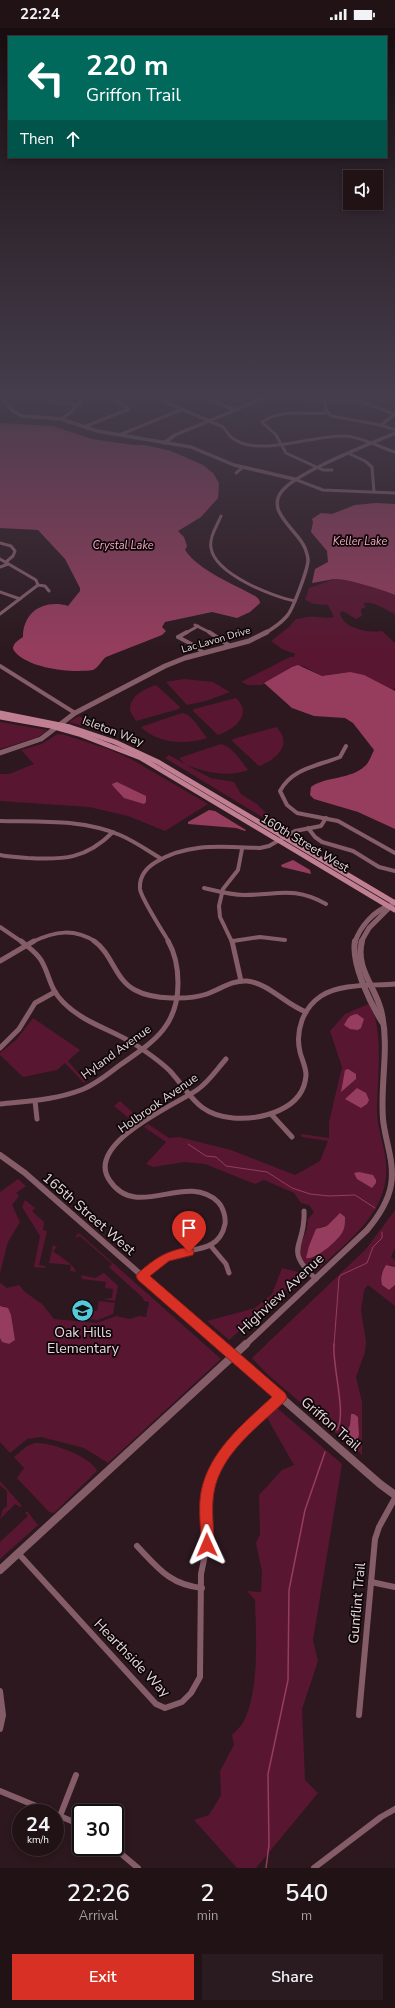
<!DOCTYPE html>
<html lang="en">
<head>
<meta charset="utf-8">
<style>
  :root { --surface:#211216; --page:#291b1f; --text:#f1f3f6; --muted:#a29ea1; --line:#3e3235; --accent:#d93025 }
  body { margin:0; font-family:"Nunito Sans",sans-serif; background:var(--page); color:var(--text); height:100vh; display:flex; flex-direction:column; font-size:15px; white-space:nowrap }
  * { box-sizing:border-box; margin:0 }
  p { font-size:13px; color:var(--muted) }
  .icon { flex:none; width:22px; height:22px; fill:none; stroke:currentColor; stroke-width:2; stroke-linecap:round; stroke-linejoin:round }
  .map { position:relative; height:1840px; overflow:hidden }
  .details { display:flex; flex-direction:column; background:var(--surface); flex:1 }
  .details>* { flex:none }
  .banner { position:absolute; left:8px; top:8px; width:379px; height:122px; border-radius:0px; box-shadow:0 2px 6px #0003,0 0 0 1px var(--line); background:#00695c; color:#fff; overflow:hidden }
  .fabs { position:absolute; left:343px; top:142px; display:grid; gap:8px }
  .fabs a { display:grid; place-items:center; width:40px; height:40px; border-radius:0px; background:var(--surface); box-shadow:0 2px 6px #0003,0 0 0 1px var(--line); font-size:20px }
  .speed { position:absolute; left:12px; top:1776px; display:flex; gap:8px; font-size:20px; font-weight:700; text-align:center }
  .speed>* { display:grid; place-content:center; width:52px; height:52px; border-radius:50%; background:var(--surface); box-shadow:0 2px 6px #0003,0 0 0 1px var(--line); line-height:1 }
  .speed small { font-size:10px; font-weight:400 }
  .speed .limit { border:2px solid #111; border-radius:6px; background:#fff; color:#111 }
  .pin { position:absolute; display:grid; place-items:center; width:34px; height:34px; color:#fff; margin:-41px -17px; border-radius:50% 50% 50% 0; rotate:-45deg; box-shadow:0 0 4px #0007 }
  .pin .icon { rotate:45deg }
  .me { position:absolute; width:44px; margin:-22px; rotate:359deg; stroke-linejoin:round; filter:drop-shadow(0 0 3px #0008) }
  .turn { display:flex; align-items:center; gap:14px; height:84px; padding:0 12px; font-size:18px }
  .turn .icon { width:52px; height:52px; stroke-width:2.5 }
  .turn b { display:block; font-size:28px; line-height:34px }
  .then { display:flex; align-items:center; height:38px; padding:0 12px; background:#0003; gap:8px; font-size:15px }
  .eta { display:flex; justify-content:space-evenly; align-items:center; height:68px; text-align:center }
  .eta b { font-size:24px; font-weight:600; line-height:28px }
  .action { display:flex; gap:8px; margin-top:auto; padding:8px 12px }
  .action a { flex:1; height:46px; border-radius:0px; background:var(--accent); color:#fff; font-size:16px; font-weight:600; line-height:46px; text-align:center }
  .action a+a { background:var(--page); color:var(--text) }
  .status { display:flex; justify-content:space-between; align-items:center; height:28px; padding:0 20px; background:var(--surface); direction:ltr }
  .status svg { height:11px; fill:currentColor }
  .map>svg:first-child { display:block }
  .green { fill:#591631; fill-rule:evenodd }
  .water { fill:#963d5d }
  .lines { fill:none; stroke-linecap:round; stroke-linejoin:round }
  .stream-far1 { stroke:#963d5d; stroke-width:1 }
  .stream { stroke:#963d5d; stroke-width:1.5 }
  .minor-far3 { stroke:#855d69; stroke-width:3 }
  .minor-far2 { stroke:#855d69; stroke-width:4 }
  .minor-far1 { stroke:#855d69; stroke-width:5 }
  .minor { stroke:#855d69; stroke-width:6 }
  .tertiary-far3 { stroke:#855d69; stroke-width:3.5 }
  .tertiary-far2 { stroke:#855d69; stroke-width:5 }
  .tertiary-far1 { stroke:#855d69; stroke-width:6 }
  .tertiary { stroke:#855d69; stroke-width:8 }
  .secondary { stroke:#c07f93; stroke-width:5 }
  .route { fill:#d93025; stroke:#8d1f18 }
  .labels { text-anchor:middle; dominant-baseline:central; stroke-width:3.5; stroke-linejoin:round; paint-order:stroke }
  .far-street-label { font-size:10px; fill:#e7d8dc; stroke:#0e0608 }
  .far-water-label { font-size:11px; font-style:italic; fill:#f8acc3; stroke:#0e0608 }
  .street-label { font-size:12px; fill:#e7d8dc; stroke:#0e0608 }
  .near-street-label { font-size:14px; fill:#e7d8dc; stroke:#0e0608 }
  .near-poi-label { font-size:14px; fill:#e7d8dc; stroke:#0e0608 }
</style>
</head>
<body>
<div class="status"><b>22:24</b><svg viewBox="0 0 49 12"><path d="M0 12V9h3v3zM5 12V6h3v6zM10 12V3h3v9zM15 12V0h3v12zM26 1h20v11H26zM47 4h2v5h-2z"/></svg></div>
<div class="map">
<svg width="395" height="1840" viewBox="0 0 395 1840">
  <rect width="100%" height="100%" fill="#2c181e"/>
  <!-- green -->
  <g class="green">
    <path d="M335,551L362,555L395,567V586C383,581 376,573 363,575L366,579L361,581L362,588L356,591L343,583L340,585C343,601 369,605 382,603L395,615V660L392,662L350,644L322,648L303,638L292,639L262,657H248L241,654L290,629H294L295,626L282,621L271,613L289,599L296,591C301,591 305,589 309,589C318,588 325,591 334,589L328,577L314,576L305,572L309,560Z"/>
    <polygon points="184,651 213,654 230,664 206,673 187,677 166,654"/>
    <path d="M156,657L180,679L179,681L136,693L130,683C129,668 144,661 156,657Z"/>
    <path d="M236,670C253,686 235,701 218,707L193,683L194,681Z"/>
    <path d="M182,685C192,686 201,703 207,710C187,717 158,716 141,699Z"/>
    <polygon points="79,688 102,701 93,701 69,694"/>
    <polygon points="0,694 47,702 38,709 0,721"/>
    <path d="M276,699C294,716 276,732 259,738L232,713L233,711Z"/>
    <polygon points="59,705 59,707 62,706 108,721 131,731 208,776 165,803 128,788 89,779 0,773 0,746 9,746 34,736 21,722 42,716"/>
    <path d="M221,716C232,718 241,733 248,742C226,750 206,744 186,737L211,750L234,754L241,766L257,776L267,786L288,798L287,801H283L277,798L165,730L169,727L185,736L179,730Z"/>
    <path d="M371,975C383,1009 378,1043 377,1078C376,1098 384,1115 386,1134C391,1183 348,1213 317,1242L310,1243L302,1235L299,1221L307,1201L308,1191L314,1184L309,1177L301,1175L294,1165L264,1152L255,1156L205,1136L184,1134L153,1139L146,1136L166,1114L144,1099L148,1096L169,1110L179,1109L231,1122L295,1147L320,1133L328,1113L302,1109L301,1106L329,1110V1094L342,1039L330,1003L345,986ZM327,1198L338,1211L314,1229L320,1199Z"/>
    <polygon points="33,990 80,1022 68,1033 86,1054 84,1055 65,1035 57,1042 23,1049 0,1027 0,1025 17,1011"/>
    <polygon points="120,1073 142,1093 137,1097 114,1078"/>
    <polygon points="18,1151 26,1158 16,1165 19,1168 12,1177 20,1194 8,1214 0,1245 0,1164"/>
    <polygon points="25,1172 35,1180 32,1183 44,1194 43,1202 47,1203 39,1237 45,1238 45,1240 34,1239 40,1208 22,1179"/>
    <path d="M395,1182V1220L391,1229L395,1232V1239L390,1237L381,1246L382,1257L389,1262L395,1257V1278L368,1257L364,1262L361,1283L366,1313L365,1324L356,1349L362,1374V1427L267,1346L252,1330L366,1221ZM351,1386L358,1390L359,1407L356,1416L348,1412L345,1407L350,1397Z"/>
    <polygon points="79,1205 221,1331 108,1435 84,1420 41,1409 27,1411 10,1425 0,1414 0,1310 2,1314 9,1316 15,1312 12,1293 4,1278 0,1278 0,1255 7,1260 19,1257 25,1264 42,1276 54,1291 97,1295 116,1288 130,1291 139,1288 146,1289 149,1274 144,1273 143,1270 109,1239 112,1236 80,1208 76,1210 76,1208"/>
    <path d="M53,1217L57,1219L53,1223C60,1229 75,1237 76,1244L70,1243L71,1237L49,1235Z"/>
    <polygon points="282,1240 302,1245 299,1250 229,1312 207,1293 255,1280 272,1266"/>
    <polygon points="104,1245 118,1258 115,1273 103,1271 112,1270 113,1261 105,1260 106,1254 82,1251 81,1247 95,1250"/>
    <polygon points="99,1273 115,1275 113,1286 98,1292 76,1290 76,1289 88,1290 90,1283 97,1283"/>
    <path d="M276,1379L342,1436L313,1612L318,1633L302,1681L305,1752L318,1765L256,1840H237L194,1792L209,1787L221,1767L220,1743L234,1717L232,1707C236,1703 240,1699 243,1695C260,1662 256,1608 255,1572L247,1563L261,1564L262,1544L256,1515L260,1506L259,1467L282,1442L294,1437L266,1388Z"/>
    <path d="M35,1415C50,1414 91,1428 97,1443L54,1485L49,1484L17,1450L24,1440L14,1429L27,1418Z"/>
    <polygon points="0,1453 22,1478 20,1479 15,1476 0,1491 3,1481 7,1478 7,1463 0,1457"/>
    <polygon points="27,1483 38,1497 0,1531 0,1514 28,1488 25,1485"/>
  </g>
  <!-- water -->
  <g class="water">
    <path d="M0,395L53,398L92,411L133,417H145L171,423L203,437L213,445L219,455L218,470L201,489L178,503L184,509L187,518L185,522C199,543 234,556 255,568C258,570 260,572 260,575L250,584L237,590L212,584L165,594L162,599L166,603L162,607L106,629C101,633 99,639 93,642C71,645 35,641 18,627C15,624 11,621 14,617C15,614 20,611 23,609C23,583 45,571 68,578L80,563V560L65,531L38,502L0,500Z"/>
    <path d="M376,475L395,476V567C384,562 345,550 334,551C327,552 320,554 312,555L315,541L328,534L327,523L311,504L313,494L312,491L321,485L332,486L355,477Z"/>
    <path d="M298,637L322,648L350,644L364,647L395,663V801L358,784L314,771L310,767L311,759C326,748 350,752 365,738C369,735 372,726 374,722L353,695L345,690L314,688L292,680L264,655L292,639Z"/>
    <polygon points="117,754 146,768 146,774 144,776 124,770 113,758 112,756"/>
    <polygon points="209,782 215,783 246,802 245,803 236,800 188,796 188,794"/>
    <polygon points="293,832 310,842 311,846 282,839 281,837"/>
    <path d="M357,986L364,991L361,1000L358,1002L350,1001L344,997C348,990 349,987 357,986Z"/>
    <polygon points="348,1041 356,1046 356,1051 341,1064 345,1042"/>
    <polygon points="357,1060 366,1065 369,1072 367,1076 361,1080 345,1071"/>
    <polygon points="359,1144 373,1147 376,1152 376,1155 372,1160 357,1151 354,1145"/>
    <path d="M340,1185L345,1189C345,1195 345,1200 342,1205C337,1213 316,1232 306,1230L309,1218L316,1201L327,1198Z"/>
    <path d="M386,1237L395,1239V1257L389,1262L382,1257C380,1249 382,1244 386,1237Z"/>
    <polygon points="0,1278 8,1280 11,1287 15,1312 9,1316 2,1314 0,1310"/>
    <polygon points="351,1386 354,1386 358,1389 359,1407 356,1416 354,1416 345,1407 350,1397"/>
  </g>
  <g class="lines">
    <!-- stream-far1 -->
    <g class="stream-far1">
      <polyline points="188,1116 206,1128 216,1129 226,1138 267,1144 292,1160 310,1166 329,1168 355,1167 375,1180"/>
      <polyline points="334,1317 339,1250 341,1247 367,1235 373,1219 382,1210 382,1204"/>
    </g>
    <!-- stream -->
    <g class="stream">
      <path d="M334,1316C332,1338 347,1386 337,1402"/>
      <polyline points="266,1840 269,1817 268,1746 288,1652 289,1562 305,1482 325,1424"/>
    </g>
    <!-- minor-far3 -->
    <g class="minor-far3">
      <polyline points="39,366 55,375 80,377"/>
      <path d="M147,366L223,399C226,402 228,406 231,409C257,431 313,406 345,408C363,409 378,419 395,424"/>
      <polyline points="196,366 235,382"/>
      <polyline points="246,366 260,372"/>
      <polyline points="287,366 310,372 358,373 395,386 381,397"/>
      <polyline points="324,366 326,382 331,388 381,397 395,402"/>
      <path d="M327,385C304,387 282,380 262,394L276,407L286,425L323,442H332"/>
      <path d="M61,391C72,384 73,383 81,372C91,358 119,373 129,381L84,399"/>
      <polyline points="119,407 183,381"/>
      <polyline points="350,426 365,433 372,439 374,464"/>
      <polyline points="236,445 242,440"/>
      <polyline points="294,451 323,462 395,465"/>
      <path d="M221,488C217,498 209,509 211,520C215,546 273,569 295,573"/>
      <polyline points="0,515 11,518 15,523 13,528 6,534"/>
      <polyline points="0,531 36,552 38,557"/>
      <polyline points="0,539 8,536"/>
      <polyline points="0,564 20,571"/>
      <polyline points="0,586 38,557 45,558 49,563"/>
      <polyline points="195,597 211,605"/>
      <polyline points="186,605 198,598"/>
    </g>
    <!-- minor-far2 -->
    <g class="minor-far2">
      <polyline points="209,604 230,618"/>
      <polyline points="178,609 197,619 203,625"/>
      <polyline points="178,609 187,604"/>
      <polyline points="0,638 75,685"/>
      <path d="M346,718L340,729C318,738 292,740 280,763L287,777L297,785L338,793L395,825"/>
      <path d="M0,793C40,794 82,791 120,807C134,813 147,822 160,830"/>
      <polyline points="308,800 315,809 322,814 353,823 379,839 395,843"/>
      <path d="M0,827C9,829 18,829 28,830C64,832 86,831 113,804"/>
      <path d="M204,860C217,863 230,867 244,867C279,867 293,858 326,876"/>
      <polyline points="0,899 22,914"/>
      <polyline points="233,913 260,909 285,912"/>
      <path d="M32,914C55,903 74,900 96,914"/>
      <path d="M169,914C163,904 141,870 140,861C139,848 146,840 156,834C189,814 224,819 260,820L269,818L295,803L321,798L326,790"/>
      <polyline points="232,914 220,889 219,878 223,861 238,842 242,821"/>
    </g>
    <!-- minor-far1 -->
    <g class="minor-far1">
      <path d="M21,913C28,919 36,924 41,932C50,947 49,960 63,974C83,995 113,1002 136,1017C148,1025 160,1033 170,1043C191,1066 197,1087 233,1090C261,1092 304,1082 306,1047C306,1039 302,1032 300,1024C295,1003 303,980 321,968C341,955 372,958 395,956"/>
      <path d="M94,913C112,925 115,952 135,962C153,972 189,972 207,966C221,961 232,952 247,953C268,955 285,976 306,984"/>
      <polyline points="232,913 241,953"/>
      <polyline points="0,933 34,913"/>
      <polyline points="0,1020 19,1001 35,975 55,964"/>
      <polyline points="35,1073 37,1091"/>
      <path d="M0,1076C27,1073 55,1072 81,1062C95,1057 108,1046 120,1037C153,1014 178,999 178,955C178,941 175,925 168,913"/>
      <polyline points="271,1086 292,1109"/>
      <path d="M304,1183C306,1219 282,1220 316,1251"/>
      <polyline points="210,1217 226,1236 229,1245"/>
      <path d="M142,1248C151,1241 158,1233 169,1228C190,1219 219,1226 225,1196C226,1189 223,1179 218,1174C186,1143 137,1193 110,1153C83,1116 175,1077 197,1062C209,1054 217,1041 226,1031"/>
    </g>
    <!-- minor -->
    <g class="minor">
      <path d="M137,1518C158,1540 170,1557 202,1560"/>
      <polyline points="18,1525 156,1676 165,1680 182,1674 191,1665 200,1649 201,1546 207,1517 206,1474 210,1455 218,1435 226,1422 281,1369"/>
      <polyline points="371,1554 395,1559"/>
      <polyline points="0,1663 3,1687 0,1701"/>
      <polyline points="359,1687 375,1511 379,1499 395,1470"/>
      <polyline points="0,1763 53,1785"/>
      <polyline points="55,1786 81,1797"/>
      <polyline points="60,1788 76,1747"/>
      <polyline points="113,1819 138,1840"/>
      <polyline points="314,1840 381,1789 395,1781"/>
    </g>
    <!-- tertiary-far3 -->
    <g class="tertiary-far3">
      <polyline points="0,369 12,382 22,388 61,391 97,403 191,419 234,437 294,451"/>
      <polyline points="164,415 175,407 274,366"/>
      <path d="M265,605C274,600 280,596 287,588C293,581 308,541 308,532C308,528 306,523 305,520C298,502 265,484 282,463C297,444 370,416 395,405"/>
    </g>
    <!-- tertiary-far2 -->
    <g class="tertiary-far2">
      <polyline points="0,725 41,711 75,685 165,638 185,630 249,613 267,604"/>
      <path d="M355,914C360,899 374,882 390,878"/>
      <polyline points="361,914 369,900 395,874"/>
    </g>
    <!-- tertiary-far1 -->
    <g class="tertiary-far1">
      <path d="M355,913C351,936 370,974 382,994"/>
      <polyline points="0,1127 25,1145 221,1317"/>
      <path d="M245,1317L367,1202C378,1189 388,1174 391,1157C395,1134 385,1113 383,1091C380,1055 390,1018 381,982C375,958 355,940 362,913"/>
    </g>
    <!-- tertiary -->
    <g class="tertiary">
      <polyline points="220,1316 380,1456 395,1467"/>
      <polyline points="0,1542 246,1316"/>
    </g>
    <!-- secondary -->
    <g class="secondary">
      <polyline points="0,685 70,699 115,714 158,734 395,875"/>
      <polyline points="0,689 51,698 79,706 141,730 395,882"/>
    </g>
  </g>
  <!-- sky -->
  <linearGradient id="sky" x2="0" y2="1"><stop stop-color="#180d10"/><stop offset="0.59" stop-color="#453d4c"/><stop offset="1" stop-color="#453d4c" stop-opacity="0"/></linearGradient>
  <rect width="395" height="624" fill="url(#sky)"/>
  <!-- route -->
  <path class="route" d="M189,1219L193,1221L194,1224L193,1227L169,1233L150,1248L285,1365L287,1369L285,1373C258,1399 221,1425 214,1464C211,1481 214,1500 214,1517L212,1521L207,1523L203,1521L201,1517C201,1500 198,1481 201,1464C209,1423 243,1396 272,1369L138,1252L136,1248L138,1245C156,1230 165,1223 189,1219Z"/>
  <!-- icons -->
  <defs>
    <symbol id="school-disc" viewBox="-11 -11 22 22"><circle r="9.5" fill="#53cadc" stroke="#0e0608"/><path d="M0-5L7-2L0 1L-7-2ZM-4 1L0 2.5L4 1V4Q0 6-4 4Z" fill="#111"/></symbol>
  </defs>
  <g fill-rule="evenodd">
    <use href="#school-disc" x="70" y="1270" width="25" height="25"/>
  </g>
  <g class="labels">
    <!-- far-street labels -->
    <g class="far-street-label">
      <text transform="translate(216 612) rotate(-16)">Lac Lavon Drive</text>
    </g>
    <!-- far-water labels -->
    <g class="far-water-label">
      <text x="360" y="513">Keller Lake</text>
      <text x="123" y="517">Crystal Lake</text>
    </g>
    <!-- street labels -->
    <g class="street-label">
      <text transform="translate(113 703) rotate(21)">Isleton Way</text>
      <text transform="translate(305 815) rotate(31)">160th Street West</text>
      <text transform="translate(116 1024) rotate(-36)">Hyland Avenue</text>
      <text transform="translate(158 1075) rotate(-35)">Holbrook Avenue</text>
    </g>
    <!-- near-street labels -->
    <g class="near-street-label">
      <text transform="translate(89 1186) rotate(41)">165th Street West</text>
      <text transform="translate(281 1266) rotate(-43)">Highview Avenue</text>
      <text transform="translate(331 1396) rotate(41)">Griffon Trail</text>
      <text transform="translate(357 1575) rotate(-85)">Gunflint Trail</text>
      <text transform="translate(132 1630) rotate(46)">Hearthside Way</text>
    </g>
    <!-- near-poi labels -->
    <g class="near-poi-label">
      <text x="83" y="1304">Oak Hills<tspan x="83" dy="16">Elementary</tspan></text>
    </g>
  </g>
</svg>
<div class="fabs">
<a><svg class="icon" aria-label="sound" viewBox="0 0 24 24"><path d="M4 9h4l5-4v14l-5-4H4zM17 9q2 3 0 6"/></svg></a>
</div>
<div class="speed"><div>24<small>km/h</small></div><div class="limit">30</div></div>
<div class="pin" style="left:189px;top:1224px;background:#d93025"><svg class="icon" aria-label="arrive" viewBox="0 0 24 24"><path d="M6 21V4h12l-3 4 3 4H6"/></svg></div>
<svg class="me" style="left:207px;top:1517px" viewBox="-20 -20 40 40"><path d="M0-17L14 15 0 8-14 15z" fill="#d93025" stroke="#fff" stroke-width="4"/></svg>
<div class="banner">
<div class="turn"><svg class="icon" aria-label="left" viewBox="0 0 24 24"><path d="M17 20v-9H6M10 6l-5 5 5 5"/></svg><div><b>220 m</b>Griffon Trail</div></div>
<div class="then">Then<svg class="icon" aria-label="ahead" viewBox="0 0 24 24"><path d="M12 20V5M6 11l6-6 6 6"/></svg></div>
</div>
</div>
<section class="details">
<div class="eta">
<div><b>22:26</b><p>Arrival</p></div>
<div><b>2</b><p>min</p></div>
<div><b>540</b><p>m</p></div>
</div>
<div class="action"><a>Exit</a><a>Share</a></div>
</section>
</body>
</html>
